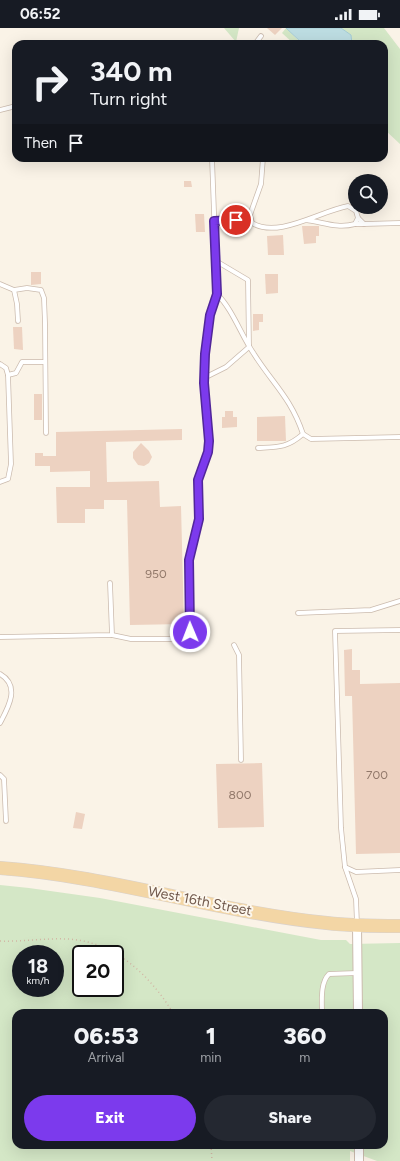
<!DOCTYPE html>
<html lang="en">
<head>
<meta charset="utf-8">
<style>
  :root { --surface:#171b24; --page:#242831; --text:#f1f3f6; --muted:#9ea1a6; --accent:#7c3aed }
  body { margin:0; font-family:Figtree,sans-serif; background:var(--page); color:var(--text); height:100vh; display:flex; flex-direction:column; font-size:15px; white-space:nowrap }
  * { box-sizing:border-box; margin:0 }
  p { font-size:13px; color:var(--muted) }
  .icon { flex:none; width:22px; height:22px; fill:none; stroke:currentColor; stroke-width:2; stroke-linecap:round; stroke-linejoin:round }
  .map { position:relative; flex:1; overflow:hidden }
  .drawer { position:absolute; left:12px; top:981px; width:376px; height:140px; display:flex; flex-direction:column; background:var(--surface); border-radius:12px; box-shadow:0 4px 16px #0002 }
  .drawer>* { flex:none }
  .hud { position:absolute; left:12px; top:12px; width:376px; height:122px; border-radius:12px; box-shadow:0 4px 16px #0002; background:#171b24; color:var(--text); overflow:hidden }
  .buttons { position:absolute; left:348px; top:146px; display:grid; gap:8px }
  .buttons a { display:grid; place-items:center; width:40px; height:40px; border-radius:50%; background:var(--surface); box-shadow:0 4px 16px #0002; font-size:20px }
  .speed { position:absolute; left:12px; top:917px; display:flex; gap:8px; font-size:20px; font-weight:700; text-align:center }
  .speed>* { display:grid; place-content:center; width:52px; height:52px; border-radius:50%; background:var(--surface); box-shadow:0 4px 16px #0002; line-height:1 }
  .speed small { font-size:10px; font-weight:400 }
  .speed .limit { border:2px solid #111; border-radius:6px; background:#fff; color:#111 }
  .pin { position:absolute; display:grid; place-items:center; width:34px; height:34px; color:#fff; margin:-17px; border:2px solid #fff; border-radius:50%; box-shadow:0 1px 4px #0007 }
  .me { position:absolute; width:44px; margin:-22px; rotate:359deg; stroke-linejoin:round; filter:drop-shadow(0 0 3px #0008) }
  .turn { display:flex; align-items:center; gap:14px; height:84px; padding:0 12px; font-size:18px }
  .turn .icon { width:52px; height:52px; stroke-width:2.5 }
  .turn b { display:block; font-size:28px; line-height:34px }
  .then { display:flex; align-items:center; height:38px; padding:0 12px; background:#0003; gap:8px; font-size:15px }
  .eta { display:flex; justify-content:space-evenly; align-items:center; height:68px; text-align:center }
  .eta b { font-size:24px; font-weight:800; line-height:28px }
  .cta { display:flex; gap:8px; margin-top:auto; padding:8px 12px }
  .cta a { flex:1; height:46px; border-radius:24px; background:var(--accent); color:#fff; font-size:16px; font-weight:800; line-height:46px; text-align:center }
  .cta a+a { background:var(--page); color:var(--text) }
  .status { display:flex; justify-content:space-between; align-items:center; height:28px; padding:0 20px; background:var(--surface); direction:ltr }
  .status svg { height:11px; fill:currentColor }
  .map>svg:first-child { display:block }
  .green { fill:#d4e7c6; fill-rule:evenodd }
  .water { fill:#bddde2; stroke:#a4ccd3 }
  .building { fill:#edd2c1 }
  .lines { fill:none; stroke-linecap:round; stroke-linejoin:round }
  .service-casing { stroke:#cbbbae; stroke-width:5.5 }
  .minor-casing { stroke:#cbbbae; stroke-width:10 }
  .primary-casing { stroke:#d8d1cd; stroke-width:14 }
  .path { stroke:#d2b6a4; stroke-width:1.5; stroke-dasharray:1 3; stroke-linecap:butt }
  .service { stroke:#fff; stroke-width:4 }
  .minor { stroke:#fff; stroke-width:8 }
  .primary { stroke:#f3d6a5; stroke-width:13 }
  .route-casing { stroke:#51269a; stroke-width:10 }
  .route { stroke:#7c3aed; stroke-width:7 }
  .labels { text-anchor:middle; dominant-baseline:central; stroke-width:4; stroke-linejoin:round; paint-order:stroke }
  .number-label { font-size:12px; fill:#91786a }
  .street-label { font-size:14px; fill:#725a4d; stroke:#fdf7ed }
</style>
</head>
<body>
<div class="status"><b>06:52</b><svg viewBox="0 0 49 12"><path d="M0 12V9h3v3zM5 12V6h3v6zM10 12V3h3v9zM15 12V0h3v12zM26 1h20v11H26zM47 4h2v5h-2z"/></svg></div>
<div class="map">
<svg width="400" height="1133" viewBox="0 0 400 1133">
  <rect width="100%" height="100%" fill="#faf3e7"/>
  <!-- green -->
  <g class="green">
    <polygon points="224,0 239,0 236,14"/>
    <polygon points="286,0 299,13 296,16 294,16 282,5"/>
    <polygon points="341,0 384,0 400,21 400,116 384,101 384,16 352,16 351,7"/>
    <path d="M0,857L29,860L100,870L321,912H346L350,916L400,915V1133H377L350,1123V1133H0ZM21,926H55V960H21ZM81,926H115V960H81ZM16,985H384V1117H16Z"/>
  </g>
  <!-- water -->
  <polygon class="water" points="286,0 341,0 351,7 352,16 303,16"/>
  <!-- building -->
  <g class="building">
    <polygon points="267,0 282,0 275,7"/>
    <polygon points="184,153 191,153 192,159 184,159"/>
    <polygon points="195,186 204,186 205,204 196,204"/>
    <polygon points="302,198 319,198 319,208 316,208 316,215 304,216"/>
    <polygon points="283,207 284,227 268,227 267,208"/>
    <polygon points="31,244 41,244 41,256 31,257"/>
    <polygon points="265,246 278,246 278,265 266,266"/>
    <polygon points="253,286 263,286 263,294 259,294 259,302 253,303"/>
    <polygon points="13,299 22,299 23,322 14,321"/>
    <rect x="34" y="366" width="8" height="26"/>
    <polygon points="225,383 233,383 233,389 237,389 237,399 222,400 222,389 225,389"/>
    <polygon points="285,388 286,413 257,413 257,389"/>
    <polygon points="182,401 182,412 106,414 107,454 159,453 160,479 181,478 184,596 130,597 127,472 104,472 104,481 85,481 85,495 57,495 56,459 90,459 90,443 50,444 50,438 35,438 35,425 43,425 43,428 56,428 56,404"/>
    <polygon points="141,415 149,423 152,429 149,435 144,438 138,437 133,430 133,424"/>
    <polygon points="352,621 352,642 360,642 360,656 400,655 400,825 356,826 352,668 345,668 344,622"/>
    <polygon points="262,735 264,799 218,800 216,736"/>
    <polygon points="76,784 85,786 82,801 73,800"/>
  </g>
  <g class="lines">
    <defs>
      <g id="service">
        <polyline points="255,16 261,8"/>
        <polyline points="0,82 16,78"/>
        <polyline points="250,187 261,156 263,130"/>
        <polyline points="214,193 247,192 250,187 252,195 247,192"/>
        <path d="M252,195C278,211 320,183 348,178L356,183L358,190L355,196C337,201 323,194 306,192"/>
        <polyline points="355,196 364,196 358,190"/>
        <polyline points="364,196 400,195"/>
        <polyline points="0,256 14,262 27,260 41,262 44,270 45,295 46,405"/>
        <polyline points="14,262 17,276 18,293"/>
        <path d="M217,266C233,282 241,307 254,326C273,356 291,370 303,406"/>
        <polyline points="0,336 6,340 8,347 11,436 8,451 0,454"/>
        <polyline points="8,347 16,345 22,334 44,334"/>
        <polyline points="204,350 226,339 249,319 248,252 216,233"/>
        <path d="M258,420C278,419 287,420 303,406L311,411L400,409"/>
        <polyline points="298,585 371,582 400,573"/>
        <polyline points="112,607 131,611 184,611 190,604 189,532 199,491 198,452 208,424 209,413 204,355 205,326 210,287 217,266 212,130"/>
        <polyline points="0,609 112,607 110,555"/>
        <polyline points="234,617 239,627 241,732"/>
        <path d="M0,646C21,658 8,680 0,695"/>
        <polyline points="0,747 4,751 6,793"/>
        <polyline points="345,839 356,844 400,842"/>
        <polyline points="357,896 356,871 345,839 341,800 335,603 400,602"/>
        <path d="M322,985C322,973 320,955 329,946L357,945"/>
      </g>
      <g id="minor">
        <polyline points="357,898 358,985"/>
        <polyline points="359,1117 359,1133"/>
      </g>
      <path id="primary" d="M0,840C111,848 217,884 327,895C351,898 376,898 400,898"/>
    </defs>
    <!-- service casing -->
    <use href="#service" class="service-casing"/>
    <!-- minor casing -->
    <use href="#minor" class="minor-casing"/>
    <!-- primary casing -->
    <use href="#primary" class="primary-casing"/>
    <!-- path -->
    <g class="path">
      <path d="M0,913C22,914 45,910 67,911C114,913 150,947 173,985"/>
      <polyline points="211,1117 212,1133"/>
    </g>
    <!-- service -->
    <use href="#service" class="service"/>
    <!-- minor -->
    <use href="#minor" class="minor"/>
    <!-- primary -->
    <use href="#primary" class="primary"/>
  </g>
  <g class="lines">
    <defs>
      <polyline id="route" points="190,604 189,532 199,491 198,452 208,424 209,413 204,355 205,326 210,287 217,266 214,193 236,192"/>
    </defs>
    <!-- route casing -->
    <use href="#route" class="route-casing"/>
    <!-- route -->
    <use href="#route" class="route"/>
  </g>
  <g class="labels">
    <!-- number labels -->
    <g class="number-label">
      <text x="156" y="546">950</text>
      <text x="377" y="747">700</text>
      <text x="240" y="767">800</text>
    </g>
    <!-- street labels -->
    <g class="street-label">
      <text transform="translate(200 873) rotate(11)">West 16th Street</text>
    </g>
  </g>
</svg>
<div class="buttons">
<a><svg class="icon" aria-label="search" viewBox="0 0 24 24"><circle cx="10" cy="10" r="6"/><path d="M15 15l6 6"/></svg></a>
</div>
<div class="speed"><div>18<small>km/h</small></div><div class="limit">20</div></div>
<div class="pin" style="left:236px;top:192px;background:#d93025"><svg class="icon" aria-label="arrive" viewBox="0 0 24 24"><path d="M6 21V4h12l-3 4 3 4H6"/></svg></div>
<svg class="me" style="left:190px;top:604px" viewBox="-20 -20 40 40"><circle r="17" fill="#7c3aed" stroke="#fff" stroke-width="3"/><path d="M0-11L8 9 0 5-8 9z" fill="#fff"/></svg>
<div class="hud">
<div class="turn"><svg class="icon" aria-label="right" viewBox="0 0 24 24"><path d="M7 20v-9h11M14 6l5 5-5 5"/></svg><div><b>340 m</b>Turn right</div></div>
<div class="then">Then<svg class="icon" aria-label="arrive" viewBox="0 0 24 24"><path d="M6 21V4h12l-3 4 3 4H6"/></svg></div>
</div>
<section class="drawer">
<div class="eta">
<div><b>06:53</b><p>Arrival</p></div>
<div><b>1</b><p>min</p></div>
<div><b>360</b><p>m</p></div>
</div>
<div class="cta"><a>Exit</a><a>Share</a></div>
</section>
</div>
</body>
</html>
